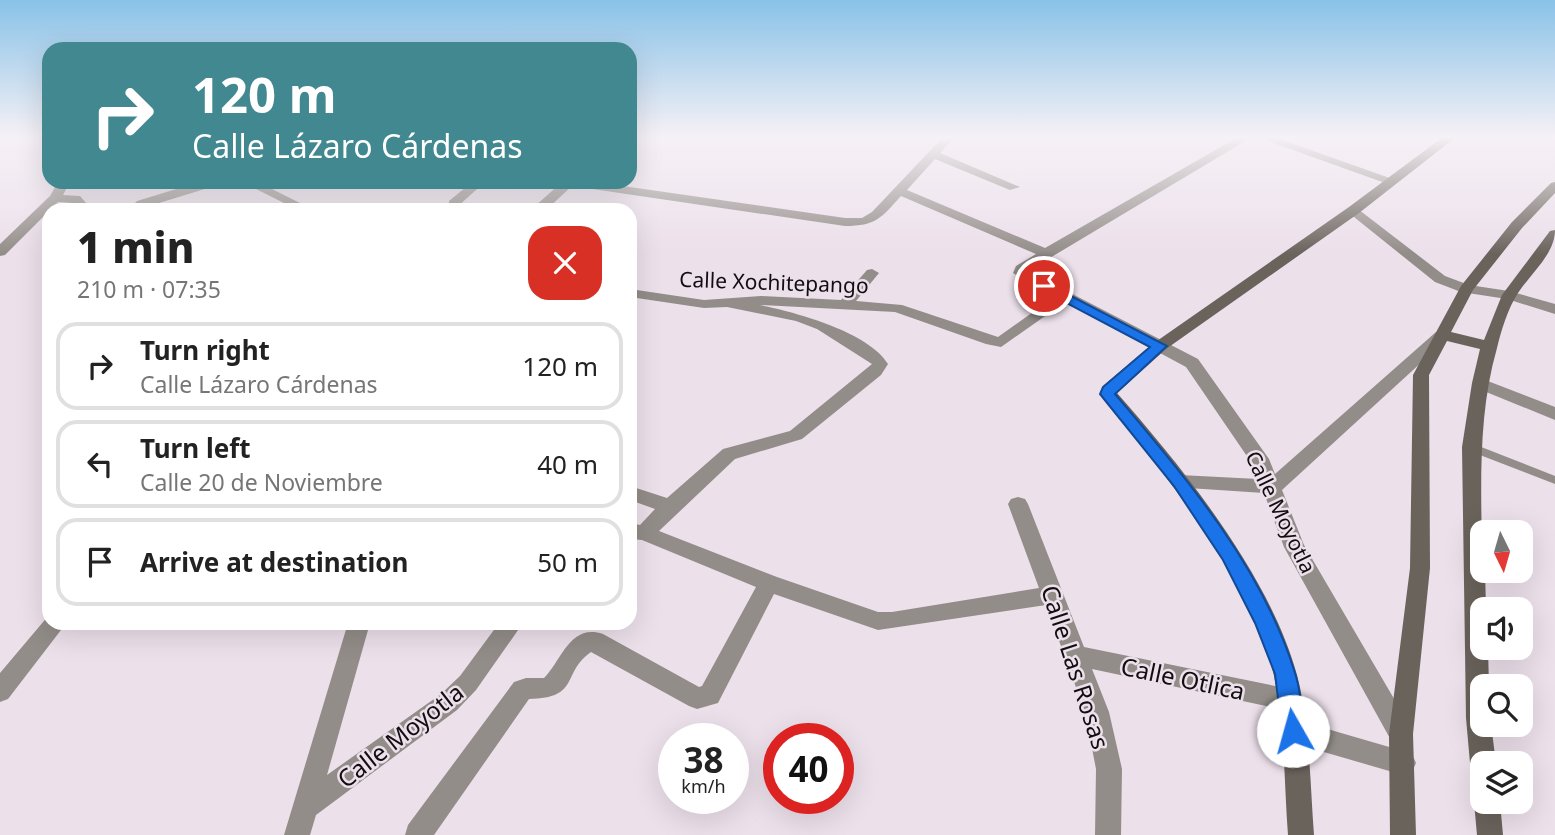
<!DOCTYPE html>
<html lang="en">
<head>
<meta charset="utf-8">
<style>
  :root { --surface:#fff; --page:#f2f2f2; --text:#222; --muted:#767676; --line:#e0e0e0 }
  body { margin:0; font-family:"Noto Sans",sans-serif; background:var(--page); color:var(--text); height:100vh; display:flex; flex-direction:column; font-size:26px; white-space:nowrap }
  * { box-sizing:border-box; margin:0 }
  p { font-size:23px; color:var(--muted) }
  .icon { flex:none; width:38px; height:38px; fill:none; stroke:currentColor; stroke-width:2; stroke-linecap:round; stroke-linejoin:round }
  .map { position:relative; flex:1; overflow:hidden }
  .sheet { position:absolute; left:42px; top:203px; width:595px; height:427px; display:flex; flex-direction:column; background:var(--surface); border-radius:21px; box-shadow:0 7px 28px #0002 }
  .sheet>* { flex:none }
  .guide { position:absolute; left:42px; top:42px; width:595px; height:147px; border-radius:21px; box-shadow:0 7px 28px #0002; background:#418890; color:#fff; overflow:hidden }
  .needle { width:46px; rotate:175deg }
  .controls { position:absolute; left:1470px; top:520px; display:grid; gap:14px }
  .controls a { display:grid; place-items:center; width:63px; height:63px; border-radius:14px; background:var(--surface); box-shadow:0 7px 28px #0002; font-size:35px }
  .speed { position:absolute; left:658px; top:723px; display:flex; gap:14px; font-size:35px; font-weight:700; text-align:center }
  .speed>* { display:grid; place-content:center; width:91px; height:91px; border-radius:50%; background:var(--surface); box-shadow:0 7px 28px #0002; line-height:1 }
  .speed small { font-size:18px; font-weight:400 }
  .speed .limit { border:10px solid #d22; background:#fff; color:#111 }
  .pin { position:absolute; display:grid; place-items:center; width:60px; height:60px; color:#fff; margin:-30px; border:4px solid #fff; border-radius:50%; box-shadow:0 2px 7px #0007 }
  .me { position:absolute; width:77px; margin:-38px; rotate:353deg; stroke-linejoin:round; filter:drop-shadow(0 0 5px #0008) }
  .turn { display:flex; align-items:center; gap:24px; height:147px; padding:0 35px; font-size:32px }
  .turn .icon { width:91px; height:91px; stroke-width:2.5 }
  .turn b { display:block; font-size:49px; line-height:60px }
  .round { display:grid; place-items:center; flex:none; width:74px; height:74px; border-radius:21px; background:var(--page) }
  .headline { display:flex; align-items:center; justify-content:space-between; height:119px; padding:0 35px }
  h1 { font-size:42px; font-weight:800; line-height:52px }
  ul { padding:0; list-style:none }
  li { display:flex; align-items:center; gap:21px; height:88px; margin:0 14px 10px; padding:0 21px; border:4px solid var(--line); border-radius:21px }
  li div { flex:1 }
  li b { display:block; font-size:26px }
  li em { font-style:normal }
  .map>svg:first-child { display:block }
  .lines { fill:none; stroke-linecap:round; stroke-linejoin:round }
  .lane { fill:#928d88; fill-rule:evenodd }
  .street { fill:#928d88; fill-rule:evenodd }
  .secondary { fill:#6a635c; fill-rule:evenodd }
  .route { fill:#1a73e8; stroke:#114b97; stroke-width:2 }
  .labels { text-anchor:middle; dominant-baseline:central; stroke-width:5; stroke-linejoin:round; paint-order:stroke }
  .street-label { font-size:21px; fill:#110d10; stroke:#ece0eb }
  .near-street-label { font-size:24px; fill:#110d10; stroke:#ece0eb }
</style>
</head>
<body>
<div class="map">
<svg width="1555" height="835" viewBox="0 0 1555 835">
  <rect width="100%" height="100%" fill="#ece0eb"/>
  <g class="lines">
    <!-- lane -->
    <polygon class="lane" points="1471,443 1555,476 1555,484 1467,450 1466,447"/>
    <!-- street -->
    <g class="street">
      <path d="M943,137H955L940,153L1020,187L1010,190L935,159L907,190L1045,248L1238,137H1252L1028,271L1198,359L1269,459L1275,474L1436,332H1448L1450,335L1448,338L1282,490L1304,545L1410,726L1413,734L1410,742L1401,746L1392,742L1284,547L1264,493L1173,487L1171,482L1173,477L1180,475L1258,479L1253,465L1186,367L1065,302L1001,347L986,344L895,312L760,305C795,312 869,332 888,364L881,375L802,439L735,459L659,531L777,577L878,612H892L1039,588L1008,504L1011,499L1018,497L1025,499L1028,504L1084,647L1290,689L1298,692L1302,700L1298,708L1290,711L1092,669L1109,712L1122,769L1121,835H1095L1096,769L1085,712L1046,605L878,630L774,594L718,703L697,709L689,706L591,652C561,673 581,698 529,699L434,835H405L408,825L514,682L526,678H544C562,660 570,623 603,634L699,687L702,686L756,587L642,540L630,539V523L640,525L655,509L630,500V486L667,498L723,449L790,431L872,364L817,329L796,321L727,307L704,308L630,297V289L704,300L761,296L841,300L867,270L872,269L879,273L856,301L902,305L998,337L1054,297L1013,273L1016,266L1036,254L901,196C881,218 876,226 845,226L572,186L546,210H533L534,207L562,182H595L845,218H862L872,212Z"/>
      <polygon points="1257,137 1274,137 1398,181 1388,184"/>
      <polygon points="58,182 70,182 63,195 80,196 87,204 110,206 116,210 80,210 72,203 58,202 5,255 0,256 0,244 50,196"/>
      <polygon points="199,182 211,182 208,188 146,207 148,210 135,210 132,206 137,201"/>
      <polygon points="242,182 258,182 314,210 298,210"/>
      <polygon points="472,182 485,182 457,207 449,207 449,201"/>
      <polygon points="1354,206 1445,276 1469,285 1509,291 1555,304 1555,314 1507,299 1461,292 1435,282 1349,213 1349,207"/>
      <polygon points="1480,378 1555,407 1555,420 1474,387 1472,383"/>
      <polygon points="49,615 49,623 64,623 61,630 8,699 0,702 0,673"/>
      <polygon points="348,623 370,623 327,775 441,694 460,676 499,623 523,623 476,690 457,710 316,815 310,835 284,835"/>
      <polygon points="1293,719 1403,751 1412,754 1416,763 1412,772 1403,775 1293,743 1284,739 1281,731 1284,723"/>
    </g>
    <!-- secondary -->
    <g class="secondary">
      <path d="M1443,137H1456L1359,213L1166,349L1117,393C1184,469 1270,576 1297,675C1310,725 1310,784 1314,835H1288C1284,783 1285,727 1274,676C1255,592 1188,506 1137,439C1125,424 1110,410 1100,394L1103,386L1154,343L1349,207Z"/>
      <path d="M1555,182V193L1522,228L1473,290L1451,332L1484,340L1502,295L1550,231L1555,230C1555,254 1531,273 1518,293C1508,308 1501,331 1497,348C1476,421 1482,497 1482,570H1485L1486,609H1482V648H1488L1489,686H1482V724H1491L1496,763H1482V775L1474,772L1470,763L1466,718L1462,447L1472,383L1480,349L1447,341L1429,375L1430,568L1413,734L1416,835H1390L1389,734L1410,568L1413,375L1461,286L1512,222L1551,183Z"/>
      <polygon points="1482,791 1482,802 1500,802 1503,835 1477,835 1474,802 1478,793"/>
    </g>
  </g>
  <!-- sky -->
  <linearGradient id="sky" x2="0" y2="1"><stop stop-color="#89c2e8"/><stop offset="0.54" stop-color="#f6f1f6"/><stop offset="1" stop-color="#f6f1f6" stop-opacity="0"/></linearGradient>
  <rect width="1555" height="254" fill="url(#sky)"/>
  <!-- route -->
  <path class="route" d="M1044,282L1167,346L1115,394C1186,478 1262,566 1295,673C1301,691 1302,712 1304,731L1301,739L1293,742L1285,739L1282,731L1275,674L1255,623L1223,560L1174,486L1100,394L1103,387L1150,347L1040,289V283Z"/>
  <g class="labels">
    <!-- street labels -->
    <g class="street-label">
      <text transform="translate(774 282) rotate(2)">Calle Xochitepango</text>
      <text transform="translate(1281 512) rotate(64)">Calle Moyotla</text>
    </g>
    <!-- near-street labels -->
    <g class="near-street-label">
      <text transform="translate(1076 667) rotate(72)">Calle Las Rosas</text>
      <text transform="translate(1183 678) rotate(12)">Calle Otlica</text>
      <text transform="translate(400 735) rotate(-38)">Calle Moyotla</text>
    </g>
  </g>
</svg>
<div class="controls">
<a><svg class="needle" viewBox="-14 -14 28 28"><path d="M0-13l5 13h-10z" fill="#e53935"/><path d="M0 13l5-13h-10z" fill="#767676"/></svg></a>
<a><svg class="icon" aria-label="sound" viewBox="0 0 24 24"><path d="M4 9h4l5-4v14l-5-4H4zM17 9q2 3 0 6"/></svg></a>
<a><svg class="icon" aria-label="search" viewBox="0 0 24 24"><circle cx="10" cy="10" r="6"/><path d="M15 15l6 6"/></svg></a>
<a><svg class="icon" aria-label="layers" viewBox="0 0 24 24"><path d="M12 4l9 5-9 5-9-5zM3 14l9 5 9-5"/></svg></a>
</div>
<div class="speed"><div>38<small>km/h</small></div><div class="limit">40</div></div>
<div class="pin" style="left:1044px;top:286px;background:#d93025"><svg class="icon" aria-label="arrive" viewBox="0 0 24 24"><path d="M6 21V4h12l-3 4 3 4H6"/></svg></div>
<svg class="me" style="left:1293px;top:731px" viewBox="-20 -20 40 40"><circle r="19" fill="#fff"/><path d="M0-13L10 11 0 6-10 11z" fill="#1a73e8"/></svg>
<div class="guide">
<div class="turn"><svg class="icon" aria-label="right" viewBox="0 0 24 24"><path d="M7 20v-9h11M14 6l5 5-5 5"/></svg><div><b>120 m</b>Calle Lázaro Cárdenas</div></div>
</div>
<section class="sheet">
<div class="headline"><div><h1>1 min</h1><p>210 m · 07:35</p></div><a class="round" style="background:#d93025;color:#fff"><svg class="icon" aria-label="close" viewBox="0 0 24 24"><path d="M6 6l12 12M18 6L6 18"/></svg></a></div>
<ul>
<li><svg class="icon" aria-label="right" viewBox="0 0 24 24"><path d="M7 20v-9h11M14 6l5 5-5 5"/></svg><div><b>Turn right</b><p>Calle Lázaro Cárdenas</p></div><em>120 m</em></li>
<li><svg class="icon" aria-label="left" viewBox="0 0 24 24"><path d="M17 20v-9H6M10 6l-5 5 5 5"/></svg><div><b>Turn left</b><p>Calle 20 de Noviembre</p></div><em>40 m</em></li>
<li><svg class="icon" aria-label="arrive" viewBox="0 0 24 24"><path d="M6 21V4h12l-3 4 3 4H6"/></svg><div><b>Arrive at destination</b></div><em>50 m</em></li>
</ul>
</section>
</div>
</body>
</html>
